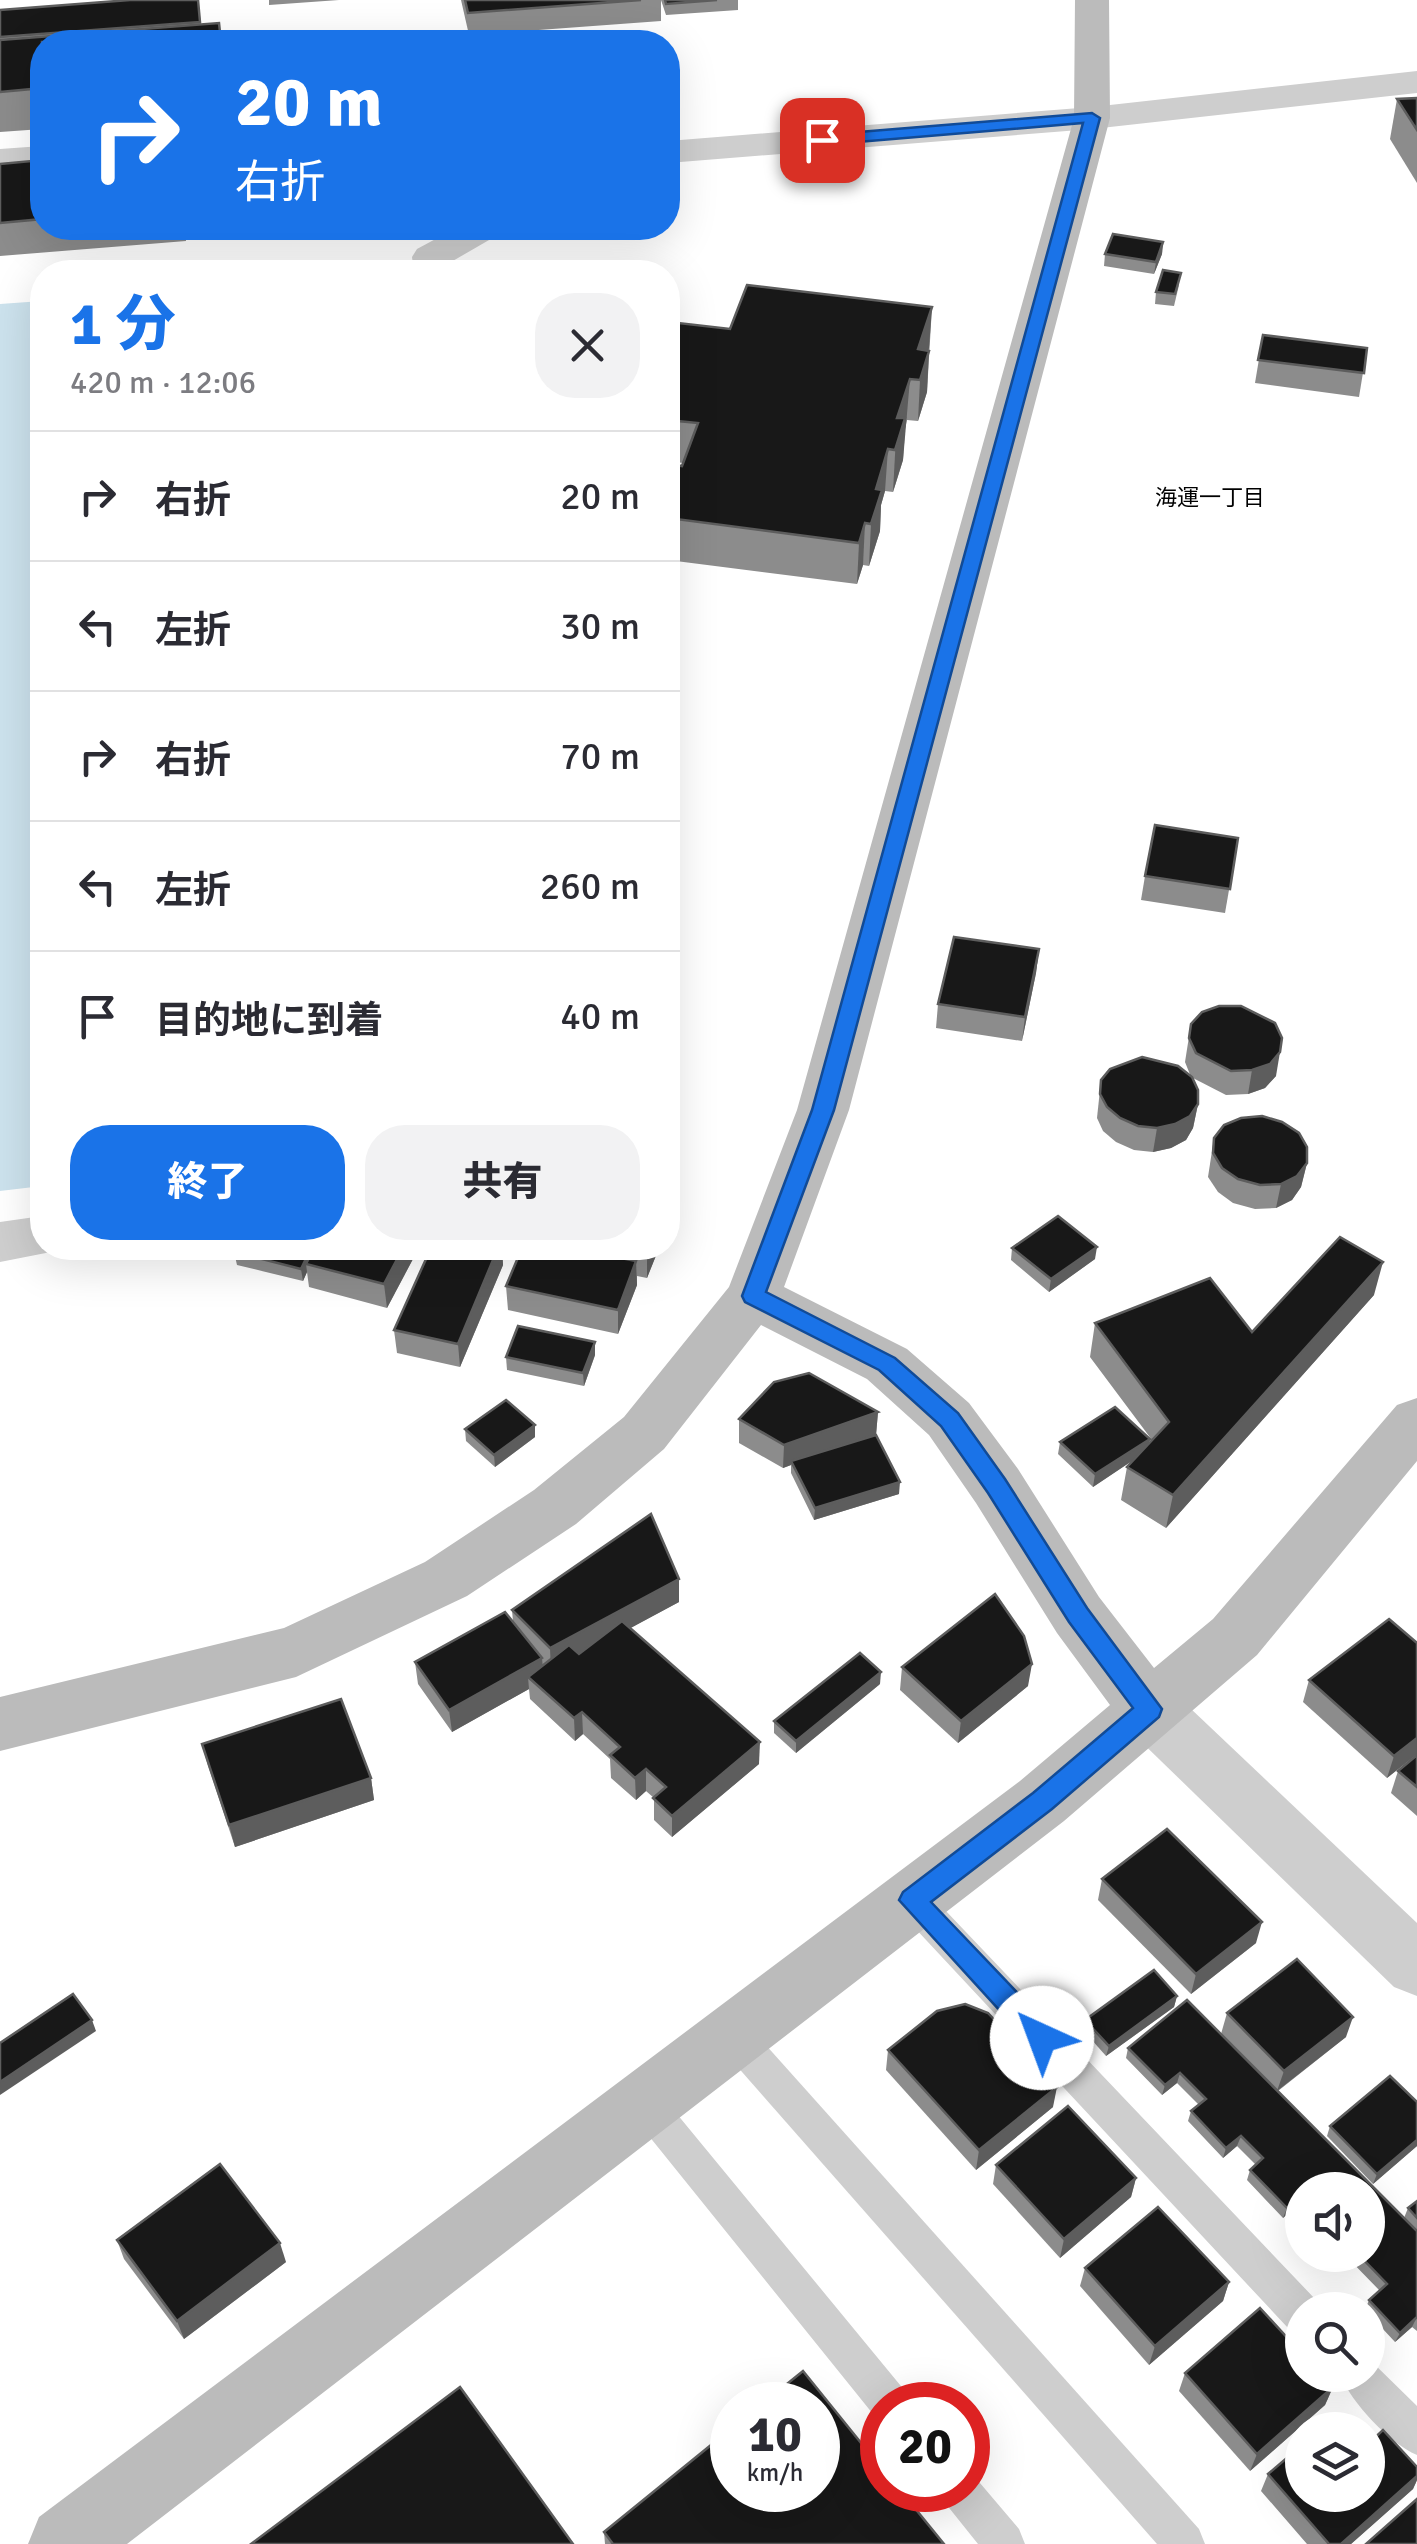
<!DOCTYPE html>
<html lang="ja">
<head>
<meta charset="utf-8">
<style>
  :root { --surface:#fff; --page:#f2f2f3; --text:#2b2b33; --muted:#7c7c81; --line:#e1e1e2; --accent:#1a73e8 }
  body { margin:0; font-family:Signika,"Noto Sans JP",sans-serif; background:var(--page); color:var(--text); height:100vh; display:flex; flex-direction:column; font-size:38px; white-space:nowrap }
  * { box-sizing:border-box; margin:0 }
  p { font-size:32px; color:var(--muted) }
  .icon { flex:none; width:55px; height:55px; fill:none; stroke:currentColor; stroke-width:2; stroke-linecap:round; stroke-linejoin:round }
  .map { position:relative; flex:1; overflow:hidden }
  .side { position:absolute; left:30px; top:260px; width:650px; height:1000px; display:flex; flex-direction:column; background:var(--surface); border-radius:40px; box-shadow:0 10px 40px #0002 }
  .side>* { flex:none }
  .hud { position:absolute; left:30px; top:30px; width:650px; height:210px; border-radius:40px; box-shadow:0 10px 40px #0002; background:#1a73e8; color:#fff; overflow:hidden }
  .controls { position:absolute; left:1285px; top:2172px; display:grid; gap:20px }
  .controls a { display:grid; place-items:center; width:100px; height:100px; border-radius:50%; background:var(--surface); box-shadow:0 10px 40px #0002; font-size:50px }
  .speed { position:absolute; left:710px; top:2382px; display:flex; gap:20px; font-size:50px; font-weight:700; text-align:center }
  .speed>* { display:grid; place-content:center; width:130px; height:130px; border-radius:50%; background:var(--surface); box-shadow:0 10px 40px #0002; line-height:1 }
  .speed small { font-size:25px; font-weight:400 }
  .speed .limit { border:15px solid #d22; background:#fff; color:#111 }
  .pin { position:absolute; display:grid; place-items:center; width:85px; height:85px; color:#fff; margin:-42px; border-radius:20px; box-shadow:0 5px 15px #0006 }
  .me { position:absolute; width:110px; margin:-55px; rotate:317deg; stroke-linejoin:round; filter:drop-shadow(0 0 8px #0008) }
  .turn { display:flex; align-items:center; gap:35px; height:210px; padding:0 40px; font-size:45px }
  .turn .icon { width:130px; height:130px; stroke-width:2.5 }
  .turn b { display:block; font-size:70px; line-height:85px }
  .round { display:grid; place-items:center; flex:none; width:105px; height:105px; border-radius:40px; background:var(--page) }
  .headline { display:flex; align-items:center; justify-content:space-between; height:170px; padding:0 40px }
  h1 { font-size:60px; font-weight:800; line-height:75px; color:var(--accent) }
  .cta { display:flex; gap:20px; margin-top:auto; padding:20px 40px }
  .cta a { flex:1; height:115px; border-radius:40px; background:var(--accent); color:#fff; font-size:40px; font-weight:800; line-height:115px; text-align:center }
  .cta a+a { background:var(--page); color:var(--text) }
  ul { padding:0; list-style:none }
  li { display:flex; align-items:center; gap:30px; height:130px; padding:0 40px; border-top:2px solid var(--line) }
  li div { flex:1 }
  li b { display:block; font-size:38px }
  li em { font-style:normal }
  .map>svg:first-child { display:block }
  .water { fill:#cce2ed }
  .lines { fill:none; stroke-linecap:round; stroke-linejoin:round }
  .lane { fill:#cecece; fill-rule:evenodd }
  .street { fill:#cecece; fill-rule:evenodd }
  .secondary { fill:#bbb; fill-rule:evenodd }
  .wall { fill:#8c8c8c }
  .shaded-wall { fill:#5d5d5d }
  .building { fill:#181818; stroke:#5d5d5d; stroke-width:2.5 }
  .route { fill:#1a73e8; stroke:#114b97; stroke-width:2.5 }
  .labels { text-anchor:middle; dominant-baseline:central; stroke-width:10; stroke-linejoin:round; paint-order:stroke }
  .far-neighbourhood-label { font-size:22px; fill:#000; stroke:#fff }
</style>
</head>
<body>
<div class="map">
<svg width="1417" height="2544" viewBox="0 0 1417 2544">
  <rect width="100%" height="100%" fill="#fff"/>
  <!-- water -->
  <polygon class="water" points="42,301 42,1186 0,1191 0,304"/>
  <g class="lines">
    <!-- lane -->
    <g class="lane">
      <polygon points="912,1884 925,1889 1316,2300 1320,2310 1302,2310 1302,2333 1288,2328 899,1911 894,1900 899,1889"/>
      <polygon points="734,2019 747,2024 1199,2529 1205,2544 1157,2544 721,2048 716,2036 721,2024"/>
      <polygon points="645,2085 658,2091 905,2391 911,2405 882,2405 882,2421 877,2419 632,2115 626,2103 632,2091"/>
      <path d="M1368,2358L1417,2406V2455C1389,2443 1352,2403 1340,2375H1368Z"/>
      <polygon points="968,2473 974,2476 1019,2529 1025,2544 978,2544 946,2504 940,2490 968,2490"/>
    </g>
    <!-- street -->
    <g class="street">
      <polygon points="1417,71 1417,93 1092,129 668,163 668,141 1092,107"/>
      <polygon points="42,146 42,168 0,171 0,149"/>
      <polygon points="456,228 502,228 496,236 451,262 452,272 414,272 412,257 417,249"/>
      <polygon points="42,1216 42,1248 63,1248 61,1250 0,1262 0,1222"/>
      <polygon points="1149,1683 1171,1690 1417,1923 1417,1996 1394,1987 1127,1728 1118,1709 1127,1690"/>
    </g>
    <!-- secondary -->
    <polygon class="secondary" points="1075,0 1109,0 1110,118 849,1110 784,1287 907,1349 969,1403 1018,1469 1099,1597 1154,1668 1213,1619 1397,1405 1417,1398 1417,1461 1257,1655 1064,1821 127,2544 28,2544 39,2517 1020,1781 1110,1705 1057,1633 976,1503 929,1435 867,1379 761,1325 664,1449 576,1524 467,1596 296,1677 0,1751 0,1697 284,1628 425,1562 534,1490 624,1417 729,1287 797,1110 1074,118"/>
  </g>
  <!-- wall -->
  <g class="wall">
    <polygon points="198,0 201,24 42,42 42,129 0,132 0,10"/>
    <polygon points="269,0 339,0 269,5"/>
    <polygon points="461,0 661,0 661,21 469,35"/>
    <polygon points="661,0 738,0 738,10 666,15"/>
    <polygon points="1417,98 1417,183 1390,139 1397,99"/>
    <polygon points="42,160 42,228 185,228 186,241 0,256 0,164"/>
    <polygon points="1163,242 1162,254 1154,274 1104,266 1105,254"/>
    <polygon points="1179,285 1174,306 1155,304 1156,292"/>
    <polygon points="932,307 927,392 918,421 907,420 905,429 903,460 893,492 885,491 881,505 880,531 869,566 863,565 857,584 668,560 668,464 682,466 683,463 668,461 668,329 730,329"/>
    <polygon points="1263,335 1367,348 1359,397 1255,383"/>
    <polygon points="1238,838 1225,913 1141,900 1145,876"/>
    <polygon points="1039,949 1036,973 1022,1041 936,1028 938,1004"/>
    <polygon points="1191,1024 1276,1076 1265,1088 1248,1094 1226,1095 1191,1077 1185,1062"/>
    <polygon points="1101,1080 1198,1104 1193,1128 1186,1140 1171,1148 1153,1152 1134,1150 1116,1142 1103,1131 1097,1118"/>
    <polygon points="1214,1138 1307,1163 1301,1187 1292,1200 1276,1208 1255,1209 1233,1203 1218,1192 1208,1177"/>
    <polygon points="431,1248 502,1248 503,1265 460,1367 397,1353 394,1330"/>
    <polygon points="521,1248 659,1248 647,1278 637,1276 637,1285 618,1334 508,1310 506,1286 522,1250"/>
    <polygon points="1012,1248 1095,1259 1049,1292 1011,1260"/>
    <polygon points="234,1252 414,1257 387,1308 309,1287 307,1272 303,1281 237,1265"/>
    <polygon points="1374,1295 1166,1528 1121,1500 1127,1467 1133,1460 1093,1487 1058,1454 1060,1442 1150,1439 1149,1444 1152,1440 1090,1357 1095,1323 1252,1332"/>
    <polygon points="595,1342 595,1355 584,1386 507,1370 506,1357"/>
    <polygon points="878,1412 876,1435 899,1494 814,1520 791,1473 791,1465 783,1468 739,1443 739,1419"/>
    <polygon points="465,1429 535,1437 495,1467 466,1441"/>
    <polygon points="679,1579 679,1602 630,1628 759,1764 672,1837 654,1820 654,1798 646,1791 636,1800 611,1778 610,1759 583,1734 575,1741 530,1699 529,1689 452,1732 418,1684 415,1662 513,1622 512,1610"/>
    <polygon points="902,1667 1028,1686 958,1743 900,1690"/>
    <polygon points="1309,1680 1417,1754 1387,1778 1303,1702"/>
    <polygon points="880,1684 796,1753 774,1733 774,1721"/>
    <polygon points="202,1744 371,1778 374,1800 235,1847 208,1766"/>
    <polygon points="1417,1755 1417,1816 1391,1793 1398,1771"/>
    <polygon points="1102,1879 1256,1943 1191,1994 1098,1900"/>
    <polygon points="1177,1996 1174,2007 1106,2056 1083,2030 1085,2020"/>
    <polygon points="1227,2013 1346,2037 1278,2091 1404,2218 1408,2208 1417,2201 1417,2331 1412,2327 1395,2342 1368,2313 1368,2310 1365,2310 1369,2300 1380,2291 1345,2255 1368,2255 1302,2190 1302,2211 1297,2205 1283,2218 1247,2180 1250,2170 1256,2165 1237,2146 1223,2158 1188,2121 1191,2111 1199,2105 1177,2083 1162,2095 1126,2058 1128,2048 1221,2034"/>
    <polygon points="888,2050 1053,2107 976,2170 886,2070"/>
    <polygon points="1417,2102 1417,2146 1373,2184 1327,2136 1330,2126"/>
    <polygon points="996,2165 1136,2178 1131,2197 1060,2258 993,2184"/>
    <polygon points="117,2240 286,2262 184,2339 124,2259"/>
    <polygon points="1085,2268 1229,2282 1223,2301 1149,2365 1080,2286"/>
    <polygon points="1185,2373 1333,2387 1325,2405 1250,2471 1179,2391"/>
    <polygon points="1417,2467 1417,2480 1413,2489 1351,2544 1307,2544 1261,2491 1268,2474 1368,2495"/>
    <polygon points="604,2532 944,2544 605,2544"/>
  </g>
  <!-- shaded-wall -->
  <g class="shaded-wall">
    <polygon points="1163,242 1162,254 1154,274 1156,262"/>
    <polygon points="932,307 929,348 919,380 918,349"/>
    <polygon points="929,351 927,392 918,421 920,380"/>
    <polygon points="910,379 903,460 893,492 897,418"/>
    <polygon points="888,449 885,491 881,505 880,531 869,566 871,524 876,489"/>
    <polygon points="865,523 863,565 857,584 859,543"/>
    <polygon points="1039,949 1036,973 1022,1041 1025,1017"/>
    <polygon points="1280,1052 1276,1076 1265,1088 1248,1094 1252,1070"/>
    <polygon points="1198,1104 1193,1128 1186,1140 1171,1148 1153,1152 1157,1128"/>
    <polygon points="1307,1163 1301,1187 1292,1200 1276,1208 1281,1184"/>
    <polygon points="1097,1247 1095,1259 1049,1292 1051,1279"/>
    <polygon points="311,1248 319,1248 306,1264 307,1272 303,1281 301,1269"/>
    <polygon points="403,1248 413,1248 414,1257 387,1308 384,1284"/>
    <polygon points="498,1248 502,1248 503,1265 460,1367 458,1344"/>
    <polygon points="649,1248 659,1248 647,1278 647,1254"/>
    <polygon points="636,1261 637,1285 618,1334 618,1310"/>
    <polygon points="1383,1262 1374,1295 1166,1528 1173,1495"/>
    <polygon points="595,1342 595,1355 584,1386 583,1373"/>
    <polygon points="878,1412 876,1435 791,1461 791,1465 783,1468 784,1445"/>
    <polygon points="535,1425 535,1437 495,1467 494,1455"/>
    <polygon points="1150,1439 1147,1451 1093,1487 1095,1474"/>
    <polygon points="900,1482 899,1494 814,1520 815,1508"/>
    <polygon points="679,1579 679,1602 551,1671 550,1648"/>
    <polygon points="542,1658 544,1681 528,1677 529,1689 452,1732 449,1710"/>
    <polygon points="1032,1664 1028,1686 958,1743 961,1721"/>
    <polygon points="881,1672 880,1684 796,1753 796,1741"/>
    <polygon points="582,1712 583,1734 575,1741 574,1718"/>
    <polygon points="1417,1738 1417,1754 1387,1778 1394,1756"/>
    <polygon points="760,1742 759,1764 672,1837 672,1816"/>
    <polygon points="646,1769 646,1791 636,1800 635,1778"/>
    <polygon points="371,1778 374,1800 235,1847 229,1825"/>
    <polygon points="1262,1922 1256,1943 1191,1994 1196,1974"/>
    <polygon points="1177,1996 1174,2007 1106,2056 1109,2046"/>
    <polygon points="1353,2017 1346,2037 1277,2091 1284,2071"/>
    <polygon points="92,2020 96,2031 0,2095 0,2082"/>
    <polygon points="1180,2073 1177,2083 1162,2095 1165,2085"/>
    <polygon points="1057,2087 1053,2107 976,2170 979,2150"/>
    <polygon points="1241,2136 1237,2146 1223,2158 1226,2148"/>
    <polygon points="1417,2140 1417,2146 1373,2184 1377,2174"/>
    <polygon points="1136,2178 1131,2197 1060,2258 1064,2239"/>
    <polygon points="1300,2195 1297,2205 1283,2218 1287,2208"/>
    <polygon points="280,2243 286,2262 184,2339 177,2321"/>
    <polygon points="1229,2282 1223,2301 1149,2365 1155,2346"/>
    <polygon points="1417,2317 1412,2327 1395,2342 1400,2333"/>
    <polygon points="1333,2387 1325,2405 1250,2471 1257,2454"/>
    <polygon points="1417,2476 1417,2480 1413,2489 1351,2544 1341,2544"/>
  </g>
  <!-- building -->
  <g class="building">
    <polygon points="130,0 198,0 200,22 0,37 0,10"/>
    <polygon points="465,0 641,0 468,13"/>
    <polygon points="665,0 717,0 666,4"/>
    <polygon points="219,23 221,42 42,42 42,88 0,92 0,40"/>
    <polygon points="1417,98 1417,130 1397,99"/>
    <polygon points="42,160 42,219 0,223 0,164"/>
    <polygon points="1113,234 1163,242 1156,262 1105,254"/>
    <polygon points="1163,270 1181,273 1175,294 1156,292"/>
    <polygon points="747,285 932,307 918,349 929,351 920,380 910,379 897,418 905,418 895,450 888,449 876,489 882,490 871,524 865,523 859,543 668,518 668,464 682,466 698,423 668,420 668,329 670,322 730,329"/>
    <polygon points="1263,335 1367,348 1364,373 1258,360"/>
    <polygon points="1155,825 1238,838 1230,889 1145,876"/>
    <polygon points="954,937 1039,949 1025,1017 938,1004"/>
    <polygon points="1219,1006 1241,1006 1275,1023 1282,1038 1280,1052 1270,1064 1252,1070 1231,1071 1196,1053 1189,1038 1191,1024 1202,1012"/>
    <polygon points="1142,1057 1178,1066 1192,1077 1198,1090 1198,1104 1190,1116 1175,1124 1157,1128 1138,1126 1120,1118 1107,1107 1100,1094 1101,1080 1110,1069"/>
    <polygon points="1262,1116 1282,1122 1299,1133 1307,1147 1307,1163 1297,1176 1281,1184 1260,1185 1238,1179 1222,1168 1213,1153 1214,1138 1224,1125 1241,1118"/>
    <polygon points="1058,1216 1097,1247 1051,1279 1012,1248"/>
    <polygon points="1340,1237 1383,1262 1173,1495 1127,1467 1169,1422 1095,1323 1210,1278 1252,1332"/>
    <polygon points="237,1248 311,1248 301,1269 234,1252"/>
    <polygon points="314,1248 403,1248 384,1284 306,1264"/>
    <polygon points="431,1248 498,1248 458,1344 394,1330"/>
    <polygon points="522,1248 570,1248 636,1261 618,1310 506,1286"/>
    <polygon points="617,1248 649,1248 647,1254"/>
    <polygon points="518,1326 595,1342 583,1373 506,1357"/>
    <polygon points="809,1373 878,1412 784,1445 739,1419 774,1382"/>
    <polygon points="506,1400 535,1425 494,1455 465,1429"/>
    <polygon points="1115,1407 1150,1439 1095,1474 1060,1442"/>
    <polygon points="876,1435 900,1482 815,1508 791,1461"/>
    <polygon points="651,1514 679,1579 550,1648 512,1610"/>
    <polygon points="995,1594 1024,1636 1032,1664 961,1721 902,1667"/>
    <polygon points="505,1612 542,1658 449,1710 415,1662"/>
    <polygon points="1389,1619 1417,1643 1417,1738 1394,1756 1309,1680"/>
    <polygon points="622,1621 760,1742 672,1816 653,1798 666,1787 646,1769 635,1778 610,1755 620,1747 582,1712 574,1718 528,1677 569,1645 579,1654"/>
    <polygon points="860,1653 881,1672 796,1741 774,1721"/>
    <polygon points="341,1699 371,1778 229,1825 202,1744"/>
    <polygon points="1417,1755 1417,1787 1398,1771"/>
    <polygon points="1167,1829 1262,1922 1196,1974 1102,1879"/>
    <polygon points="1297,1959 1353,2017 1284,2071 1227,2013"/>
    <polygon points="1154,1970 1177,1996 1109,2046 1085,2020"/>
    <polygon points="73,1994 92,2020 0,2082 0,2043"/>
    <polygon points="1187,2000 1417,2231 1417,2317 1400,2333 1369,2300 1387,2284 1359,2255 1368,2255 1368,2190 1302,2190 1302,2197 1300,2195 1287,2208 1250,2170 1263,2158 1241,2136 1226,2148 1191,2111 1206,2099 1180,2073 1165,2085 1128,2048"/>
    <polygon points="965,2004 988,2013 1057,2087 979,2150 888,2050 937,2011"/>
    <polygon points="1390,2076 1417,2102 1417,2140 1377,2174 1330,2126"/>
    <polygon points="1068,2106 1136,2178 1064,2239 996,2165"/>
    <polygon points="220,2164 280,2243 177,2321 117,2240"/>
    <polygon points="1417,2201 1417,2218 1408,2208"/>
    <polygon points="1158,2207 1229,2282 1155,2346 1085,2268"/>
    <polygon points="1260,2308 1302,2354 1302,2375 1322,2375 1333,2387 1257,2454 1185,2373"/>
    <polygon points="803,2371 882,2469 882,2490 900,2490 944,2544 613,2544 604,2532 732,2428 732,2490 818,2490 818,2405 761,2405"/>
    <polygon points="460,2387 573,2544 251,2544"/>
    <polygon points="1336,2415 1349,2430 1319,2430"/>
    <polygon points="1383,2430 1417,2467 1417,2476 1341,2544 1329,2544 1268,2474 1302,2445 1302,2495 1368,2495 1368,2444"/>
    <polygon points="1417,2499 1417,2544 1366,2544"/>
  </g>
  <!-- route -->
  <polygon class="route" points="1092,113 1100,118 834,1110 766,1292 895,1358 958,1413 1005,1479 1087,1608 1162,1709 1159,1717 1052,1809 931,1902 1052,2029 1056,2038 1052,2047 1042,2051 1033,2047 899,1900 903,1892 1033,1793 1133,1708 1069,1622 988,1493 941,1426 879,1370 745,1302 742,1296 812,1110 1083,123 822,145 814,140 822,135"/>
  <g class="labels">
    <!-- far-neighbourhood labels -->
    <g class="far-neighbourhood-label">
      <text x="1210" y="497">海運一丁目</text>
    </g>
  </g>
</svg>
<div class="controls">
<a><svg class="icon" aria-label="sound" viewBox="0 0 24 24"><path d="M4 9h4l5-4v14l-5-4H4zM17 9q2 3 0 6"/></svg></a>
<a><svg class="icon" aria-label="search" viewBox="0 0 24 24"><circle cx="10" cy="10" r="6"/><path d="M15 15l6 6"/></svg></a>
<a><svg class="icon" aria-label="layers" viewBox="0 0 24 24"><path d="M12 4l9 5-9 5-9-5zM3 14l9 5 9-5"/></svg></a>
</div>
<div class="speed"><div>10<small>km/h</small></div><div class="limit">20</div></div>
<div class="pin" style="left:822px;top:140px;background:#d93025"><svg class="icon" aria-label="arrive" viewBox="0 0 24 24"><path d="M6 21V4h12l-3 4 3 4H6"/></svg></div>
<svg class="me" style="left:1042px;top:2038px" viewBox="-20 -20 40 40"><circle r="19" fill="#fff"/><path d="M0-13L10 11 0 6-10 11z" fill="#1a73e8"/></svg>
<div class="hud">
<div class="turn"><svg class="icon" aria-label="right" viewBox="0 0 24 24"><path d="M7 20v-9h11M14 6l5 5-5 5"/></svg><div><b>20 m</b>右折</div></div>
</div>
<section class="side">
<div class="headline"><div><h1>1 分</h1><p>420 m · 12:06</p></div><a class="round"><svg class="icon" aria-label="close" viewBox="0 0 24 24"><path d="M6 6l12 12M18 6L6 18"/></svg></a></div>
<ul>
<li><svg class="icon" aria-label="right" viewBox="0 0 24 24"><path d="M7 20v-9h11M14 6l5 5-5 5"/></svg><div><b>右折</b></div><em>20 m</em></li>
<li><svg class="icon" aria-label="left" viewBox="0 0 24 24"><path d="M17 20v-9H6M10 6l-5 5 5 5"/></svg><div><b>左折</b></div><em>30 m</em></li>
<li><svg class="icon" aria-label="right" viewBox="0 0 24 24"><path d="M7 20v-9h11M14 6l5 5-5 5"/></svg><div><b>右折</b></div><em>70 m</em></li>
<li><svg class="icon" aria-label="left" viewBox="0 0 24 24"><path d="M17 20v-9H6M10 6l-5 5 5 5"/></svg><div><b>左折</b></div><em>260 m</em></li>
<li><svg class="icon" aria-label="arrive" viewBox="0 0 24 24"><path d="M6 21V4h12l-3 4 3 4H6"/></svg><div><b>目的地に到着</b></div><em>40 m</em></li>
</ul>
<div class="cta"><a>終了</a><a>共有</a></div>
</section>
</div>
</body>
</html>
